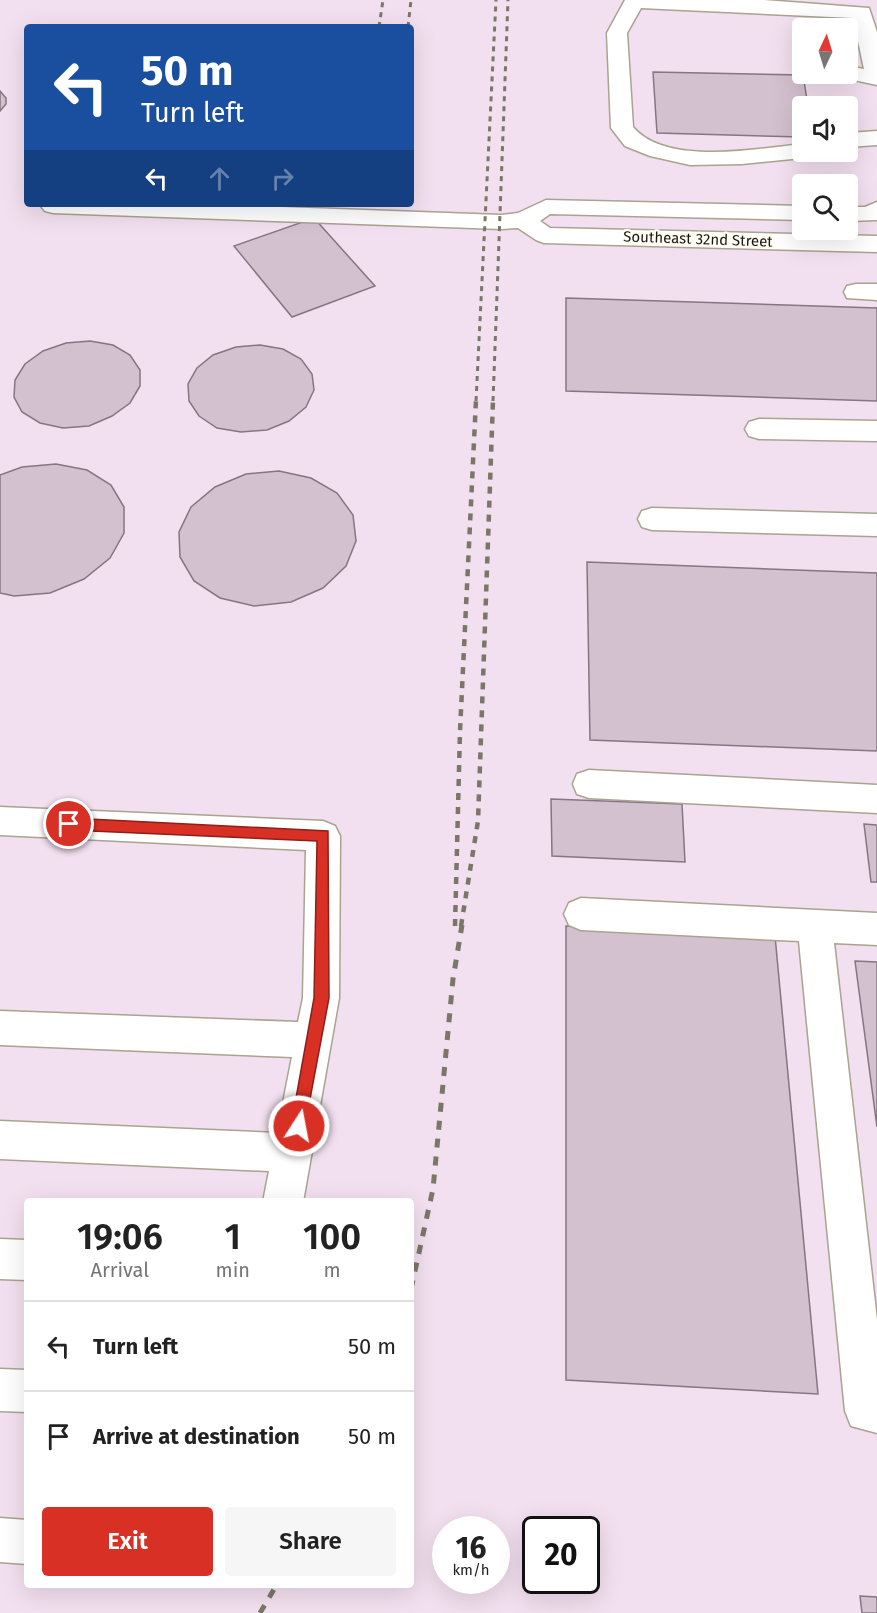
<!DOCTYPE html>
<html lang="en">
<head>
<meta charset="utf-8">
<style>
  :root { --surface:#fff; --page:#f6f6f6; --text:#222; --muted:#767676; --line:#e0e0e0; --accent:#d93025 }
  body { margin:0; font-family:"Fira Sans",sans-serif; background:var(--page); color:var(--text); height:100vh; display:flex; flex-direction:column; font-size:22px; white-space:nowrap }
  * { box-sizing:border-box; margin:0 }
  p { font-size:20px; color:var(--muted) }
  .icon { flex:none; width:33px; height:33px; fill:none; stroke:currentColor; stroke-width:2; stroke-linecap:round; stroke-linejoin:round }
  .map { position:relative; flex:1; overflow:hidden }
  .drawer { position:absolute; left:24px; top:1198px; width:390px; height:390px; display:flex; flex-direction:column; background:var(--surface); border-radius:6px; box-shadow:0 6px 24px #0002 }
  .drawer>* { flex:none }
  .guide { position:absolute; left:24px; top:24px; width:390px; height:183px; border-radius:6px; box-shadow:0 6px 24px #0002; background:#1a4fa0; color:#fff; overflow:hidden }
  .needle { width:39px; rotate:4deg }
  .buttons { position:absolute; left:792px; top:18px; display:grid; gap:12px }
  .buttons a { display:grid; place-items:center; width:66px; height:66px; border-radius:6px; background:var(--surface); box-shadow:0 6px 24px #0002; font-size:30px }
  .speed { position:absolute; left:432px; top:1516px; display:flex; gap:12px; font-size:30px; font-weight:700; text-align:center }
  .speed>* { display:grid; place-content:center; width:78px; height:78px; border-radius:50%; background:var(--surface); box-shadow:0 6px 24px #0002; line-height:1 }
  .speed small { font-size:15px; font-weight:400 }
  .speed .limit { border:3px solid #111; border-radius:9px; background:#fff; color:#111 }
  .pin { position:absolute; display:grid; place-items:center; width:51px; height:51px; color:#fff; margin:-26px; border:3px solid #fff; border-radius:50%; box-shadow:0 2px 6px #0007 }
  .me { position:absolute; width:66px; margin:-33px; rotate:11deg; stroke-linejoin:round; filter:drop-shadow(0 0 4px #0008) }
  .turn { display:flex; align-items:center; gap:21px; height:126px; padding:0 18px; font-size:27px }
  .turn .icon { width:78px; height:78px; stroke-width:2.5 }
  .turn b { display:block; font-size:42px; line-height:51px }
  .lanes { display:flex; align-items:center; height:57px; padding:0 18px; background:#0003; justify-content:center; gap:30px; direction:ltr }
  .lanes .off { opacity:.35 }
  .eta { display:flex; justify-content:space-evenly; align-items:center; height:102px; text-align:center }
  .eta b { font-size:36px; font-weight:600; line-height:42px }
  .cta { display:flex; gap:12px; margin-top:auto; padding:12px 18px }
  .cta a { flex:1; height:69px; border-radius:6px; background:var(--accent); color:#fff; font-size:24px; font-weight:600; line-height:69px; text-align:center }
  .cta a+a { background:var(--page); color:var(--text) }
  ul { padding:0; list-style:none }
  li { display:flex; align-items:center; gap:18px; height:90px; padding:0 18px; border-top:2px solid var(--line) }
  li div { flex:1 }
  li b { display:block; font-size:22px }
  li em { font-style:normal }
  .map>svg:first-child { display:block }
  .industrial { fill:#f2dfef; fill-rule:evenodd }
  .building { fill:#d4c1d0; stroke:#877583; stroke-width:1.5 }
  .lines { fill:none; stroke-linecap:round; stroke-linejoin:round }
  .minor-casing { stroke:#a8a48f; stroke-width:3 }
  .minor { fill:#fff; fill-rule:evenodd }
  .rail-far2 { stroke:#7a7769; stroke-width:3; stroke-dasharray:5 5; stroke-linecap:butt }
  .rail-far1 { stroke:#7a7769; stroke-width:4.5; stroke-dasharray:7 7; stroke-linecap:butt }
  .rail { stroke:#7a7769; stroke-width:5; stroke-dasharray:9 9; stroke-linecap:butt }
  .route { fill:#d93025; stroke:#8d1f18; stroke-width:1.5 }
  .labels { text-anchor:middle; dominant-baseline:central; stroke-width:4.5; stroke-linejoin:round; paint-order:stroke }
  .far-street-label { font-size:15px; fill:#1a1810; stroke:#fffdf4 }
</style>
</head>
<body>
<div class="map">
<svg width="877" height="1613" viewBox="0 0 877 1613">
  <rect width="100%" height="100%" fill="#f5f0da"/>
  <!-- industrial -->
  <path class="industrial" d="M0,0H877V1613H0ZM27,27H411V204H27ZM802,28H848V74H802ZM802,106H848V152H802ZM802,184H848V230H802ZM27,1202H411V1586H27ZM446,1530H496V1581H446ZM536,1530H586V1581H536Z"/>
  <!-- building -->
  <g class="building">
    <polygon points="653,72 803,75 808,106 802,106 802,137 657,133"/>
    <polygon points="0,91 6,98 6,104 0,111"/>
    <polygon points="314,218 375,286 292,317 234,246"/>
    <polygon points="566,298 877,308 877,401 566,391"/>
    <polygon points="90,341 113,345 130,355 140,370 140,386 130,403 112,416 89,426 63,428 40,423 22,412 14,397 15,380 25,364 43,351 66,343"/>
    <polygon points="260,345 283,349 301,359 312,374 314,390 306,407 289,421 267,430 241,432 217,428 199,416 189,401 188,384 197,368 213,355 236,347"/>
    <polygon points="56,464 87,470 111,485 124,507 124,533 110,558 84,579 50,593 14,596 0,593 0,475 22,467"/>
    <polygon points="279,471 311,478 337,493 353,515 356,541 346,566 323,588 291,602 254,606 220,598 194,581 180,557 179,532 191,507 215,487 246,474"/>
    <polygon points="587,562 877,573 877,751 590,740"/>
    <polygon points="551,799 682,804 685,862 552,856"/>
    <polygon points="864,824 877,825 877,882 871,882"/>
    <polygon points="566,926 775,936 818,1394 566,1380"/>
    <polygon points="855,961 877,962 877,1127"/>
    <polygon points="860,1596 877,1597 877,1613 862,1613"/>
  </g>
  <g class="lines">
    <defs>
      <g id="minor">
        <path d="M625,0H764L869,8L877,32V85L840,77L838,74H848V66L864,69L853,18L641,8L627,33L633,127C666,166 756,149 802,144V152H813L810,156L802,158L742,164L690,165L650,156L625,146L611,128L607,33Z"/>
        <polygon points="877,131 877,145 848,147 848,133"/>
        <polygon points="546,200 802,206 802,220 550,214 540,221 550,228 877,236 877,252 544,243 536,240 518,228 501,229 53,213 45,211 41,206 202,204 501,215 518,213"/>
        <polygon points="877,202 877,220 848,221 848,207 865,207"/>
        <polygon points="856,284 877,284 877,300 847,298 844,292 847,286"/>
        <polygon points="759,419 877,421 877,441 759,439 749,436 745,429 749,422"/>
        <polygon points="652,508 877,514 877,536 652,530 642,527 638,519 642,511"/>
        <polygon points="589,770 877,785 877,813 589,798 577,794 573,784 577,774"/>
        <polygon points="0,807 323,821 335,826 340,836 339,998 303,1202 263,1202 269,1171 0,1159 0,1121 277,1133 292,1057 0,1045 0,1011 298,1022 303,998 306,850 0,835"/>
        <polygon points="581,898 877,913 877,945 834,943 877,1320 877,1433 851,1426 845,1411 799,941 581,930 569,925 564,914 569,903"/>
        <polygon points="0,1239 27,1240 27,1280 0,1279"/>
        <polygon points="0,1369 27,1370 27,1412 0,1411"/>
        <polygon points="0,1518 27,1520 27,1564 0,1562"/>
      </g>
    </defs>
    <!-- minor casing -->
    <use href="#minor" class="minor-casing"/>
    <!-- minor -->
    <use href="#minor" class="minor"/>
    <!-- rail-far2 -->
    <g class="rail-far2">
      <polyline points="379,27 383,0"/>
      <polyline points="408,27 411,0"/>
      <polyline points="476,401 496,0"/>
      <polyline points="493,401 508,0"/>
    </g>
    <!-- rail-far1 -->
    <g class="rail-far1">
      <polyline points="455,926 460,731 476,400"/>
      <polyline points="461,926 478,821 493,400"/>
    </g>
    <!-- rail -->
    <g class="rail">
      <polyline points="411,1289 433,1189 453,979 462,925"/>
      <polyline points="260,1613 276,1586"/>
    </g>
  </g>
  <!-- route -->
  <polygon class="route" points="69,818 328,831 329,998 304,1131 299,1134 293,1131 291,1126 314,998 317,841 69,830 62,824"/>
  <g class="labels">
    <!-- far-street labels -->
    <g class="far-street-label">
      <text transform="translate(698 239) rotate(2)">Southeast 32nd Street</text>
    </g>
  </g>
</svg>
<div class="buttons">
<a><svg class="needle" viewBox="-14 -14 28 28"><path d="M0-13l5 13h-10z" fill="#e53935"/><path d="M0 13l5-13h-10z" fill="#767676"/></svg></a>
<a><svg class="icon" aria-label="sound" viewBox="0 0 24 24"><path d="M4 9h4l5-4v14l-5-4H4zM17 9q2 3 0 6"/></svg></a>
<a><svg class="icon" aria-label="search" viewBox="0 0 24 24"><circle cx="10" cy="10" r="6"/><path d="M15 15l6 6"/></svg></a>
</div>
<div class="speed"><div>16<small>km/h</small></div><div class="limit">20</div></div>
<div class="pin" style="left:69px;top:824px;background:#d93025"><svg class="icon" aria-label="arrive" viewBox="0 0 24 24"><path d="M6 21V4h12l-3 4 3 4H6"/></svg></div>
<svg class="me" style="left:299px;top:1126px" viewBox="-20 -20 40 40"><circle r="17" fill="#d93025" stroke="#fff" stroke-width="3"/><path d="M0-11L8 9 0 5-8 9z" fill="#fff"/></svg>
<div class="guide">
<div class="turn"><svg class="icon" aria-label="left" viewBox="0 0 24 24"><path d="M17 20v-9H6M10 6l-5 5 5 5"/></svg><div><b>50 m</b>Turn left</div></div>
<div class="lanes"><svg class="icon" aria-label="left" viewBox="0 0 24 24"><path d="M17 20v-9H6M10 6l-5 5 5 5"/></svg><svg class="icon off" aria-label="ahead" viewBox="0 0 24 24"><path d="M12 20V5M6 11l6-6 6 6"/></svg><svg class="icon off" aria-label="right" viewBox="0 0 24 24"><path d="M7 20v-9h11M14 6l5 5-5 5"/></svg></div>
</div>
<section class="drawer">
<div class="eta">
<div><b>19:06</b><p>Arrival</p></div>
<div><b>1</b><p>min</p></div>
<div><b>100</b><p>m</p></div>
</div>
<ul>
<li><svg class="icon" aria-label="left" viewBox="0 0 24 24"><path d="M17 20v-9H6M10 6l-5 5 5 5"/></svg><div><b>Turn left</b></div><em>50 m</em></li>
<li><svg class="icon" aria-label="arrive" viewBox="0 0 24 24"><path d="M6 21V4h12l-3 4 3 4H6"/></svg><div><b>Arrive at destination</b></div><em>50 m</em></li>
</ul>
<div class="cta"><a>Exit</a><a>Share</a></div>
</section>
</div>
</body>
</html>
